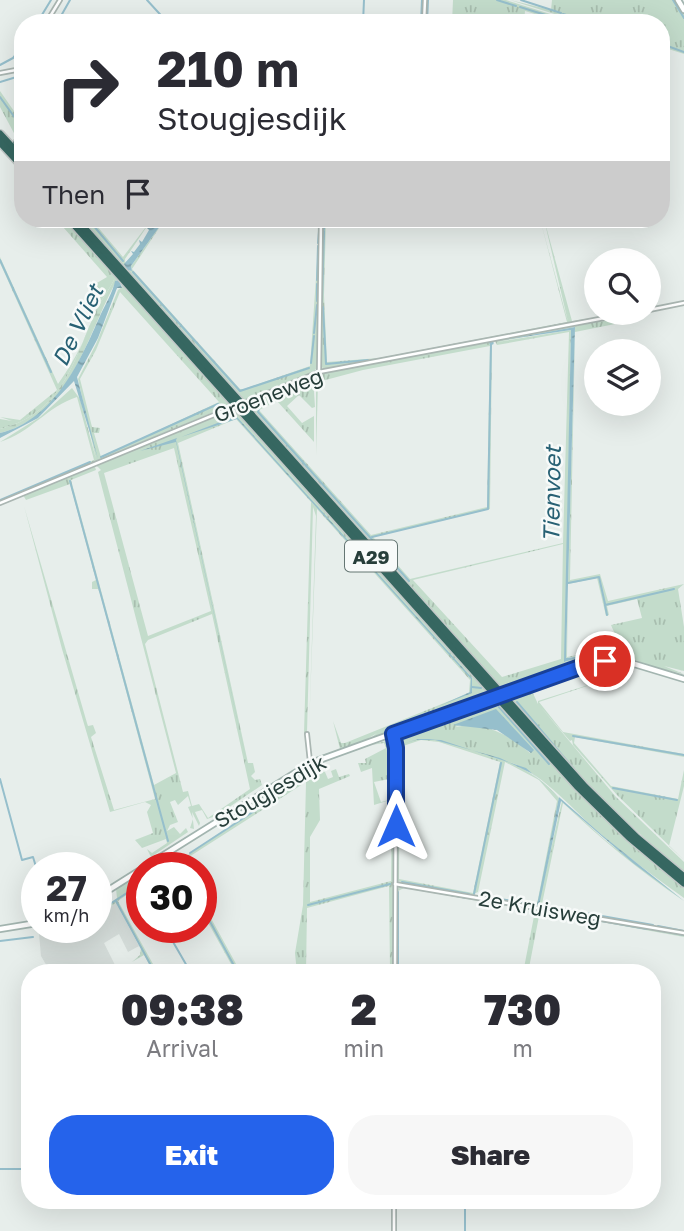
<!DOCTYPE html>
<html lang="en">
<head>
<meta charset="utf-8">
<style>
  :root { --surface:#fff; --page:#f7f7f7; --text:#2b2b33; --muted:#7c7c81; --accent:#2563eb }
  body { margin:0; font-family:"Golos Text",sans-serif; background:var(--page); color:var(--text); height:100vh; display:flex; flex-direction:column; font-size:26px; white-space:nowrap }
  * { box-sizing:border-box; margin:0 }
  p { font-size:23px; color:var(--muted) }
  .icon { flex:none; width:38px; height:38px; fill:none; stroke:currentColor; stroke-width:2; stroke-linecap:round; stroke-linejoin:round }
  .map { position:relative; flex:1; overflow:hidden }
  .drawer { position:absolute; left:21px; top:964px; width:640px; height:245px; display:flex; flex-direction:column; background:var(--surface); border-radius:28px; box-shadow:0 7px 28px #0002 }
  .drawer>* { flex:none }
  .banner { position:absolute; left:14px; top:14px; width:656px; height:214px; border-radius:28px; box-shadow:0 7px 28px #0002; background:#fff; color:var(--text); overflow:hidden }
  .fabs { position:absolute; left:584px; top:248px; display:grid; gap:14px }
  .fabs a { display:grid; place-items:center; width:77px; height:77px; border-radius:50%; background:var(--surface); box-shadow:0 7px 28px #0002; font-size:35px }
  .speed { position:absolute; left:21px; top:852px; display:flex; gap:14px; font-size:35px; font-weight:700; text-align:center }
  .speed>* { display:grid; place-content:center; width:91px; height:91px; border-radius:50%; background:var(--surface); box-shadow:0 7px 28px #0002; line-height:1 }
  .speed small { font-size:18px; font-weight:400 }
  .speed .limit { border:10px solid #d22; background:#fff; color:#111 }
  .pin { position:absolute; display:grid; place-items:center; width:60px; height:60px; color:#fff; margin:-30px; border:4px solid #fff; border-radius:50%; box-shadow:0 2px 7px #0007 }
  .me { position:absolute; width:77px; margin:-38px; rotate:0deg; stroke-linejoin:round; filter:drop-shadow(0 0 5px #0008) }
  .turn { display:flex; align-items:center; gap:24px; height:147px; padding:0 28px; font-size:32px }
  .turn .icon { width:91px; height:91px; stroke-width:2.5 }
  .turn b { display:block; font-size:49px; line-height:60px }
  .then { display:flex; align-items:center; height:66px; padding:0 28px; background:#0003; gap:14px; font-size:26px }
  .eta { display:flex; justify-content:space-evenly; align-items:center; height:119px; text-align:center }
  .eta b { font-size:42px; font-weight:800; line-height:49px }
  .action { display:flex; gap:14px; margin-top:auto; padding:14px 28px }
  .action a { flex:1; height:80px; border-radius:28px; background:var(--accent); color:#fff; font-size:28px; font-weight:800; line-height:80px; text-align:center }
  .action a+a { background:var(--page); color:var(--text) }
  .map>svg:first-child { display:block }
  .built { fill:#d5ddda }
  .grass { fill:url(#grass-tufts); fill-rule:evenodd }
  .wetland { fill:url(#wetland-marsh) }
  .water { fill:url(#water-ripples) }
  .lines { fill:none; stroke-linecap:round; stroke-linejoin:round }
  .stream { stroke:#96bfcc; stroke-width:2 }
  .canal { stroke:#96bfcc; stroke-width:3.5 }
  .street-casing { stroke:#aab6b2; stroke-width:6 }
  .secondary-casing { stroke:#a3b5b0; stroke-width:8 }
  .highway-casing { stroke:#c3c9c8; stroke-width:10 }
  .street { stroke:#fff; stroke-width:2.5 }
  .secondary { stroke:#fff; stroke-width:4.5 }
  .highway { stroke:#366761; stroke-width:7 }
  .street-bridge-casing { stroke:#aab6b2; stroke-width:6; stroke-linecap:butt }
  .secondary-bridge-casing { stroke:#a3b5b0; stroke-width:8; stroke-linecap:butt }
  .street-bridge { stroke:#fff; stroke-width:2.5 }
  .secondary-bridge { stroke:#fff; stroke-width:4.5 }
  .route-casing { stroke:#184099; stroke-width:18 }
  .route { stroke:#2563eb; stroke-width:12 }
  .labels { text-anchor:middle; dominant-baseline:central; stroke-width:5; stroke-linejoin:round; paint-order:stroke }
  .shield { fill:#f7faf9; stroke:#657673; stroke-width:2 }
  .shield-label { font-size:19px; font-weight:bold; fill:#273e3a }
  .street-label { font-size:21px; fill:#273e3a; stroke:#f7faf9 }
  .water-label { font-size:23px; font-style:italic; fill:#286174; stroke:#f7faf9 }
</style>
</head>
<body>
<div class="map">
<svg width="684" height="1231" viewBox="0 0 684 1231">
  <defs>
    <pattern id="grass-tufts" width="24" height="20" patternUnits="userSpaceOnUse" patternTransform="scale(1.75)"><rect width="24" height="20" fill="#c3dccb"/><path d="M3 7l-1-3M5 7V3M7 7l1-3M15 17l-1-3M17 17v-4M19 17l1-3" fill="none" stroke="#a8beaf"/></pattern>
    <pattern id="wetland-marsh" width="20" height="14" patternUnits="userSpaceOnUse" patternTransform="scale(1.75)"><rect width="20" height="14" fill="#c3dccb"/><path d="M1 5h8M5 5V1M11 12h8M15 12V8" fill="none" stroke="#a8beaf"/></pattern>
    <pattern id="water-ripples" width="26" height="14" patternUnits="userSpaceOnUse" patternTransform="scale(1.75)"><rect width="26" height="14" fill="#96bfcc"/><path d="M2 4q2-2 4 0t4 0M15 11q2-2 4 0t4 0" fill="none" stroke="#7a9da7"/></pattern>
  </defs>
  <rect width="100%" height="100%" fill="#e7eeeb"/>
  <!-- built -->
  <polygon class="built" points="116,903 139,946 128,952 119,934 104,943 119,973 51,973 41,956 39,934 54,934 71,928 96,928 96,915"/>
  <!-- grass -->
  <g class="grass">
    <polygon points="453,0 506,0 579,23 564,23 525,11 524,23 452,23"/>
    <polygon points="510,0 551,10 552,0 676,0 684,13 684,54 662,47 662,23 642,17 639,23 583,23"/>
    <polygon points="0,91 23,124 23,150 0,107"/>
    <path d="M56,219H65L583,797L622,835L684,887V898C656,878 629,858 603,836C572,810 548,777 510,762C529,771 546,782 559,798L538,905L562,801L605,840L684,901C641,872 601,839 563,803L542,904L684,932L491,899L537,904L557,801L539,780L505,762L478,892L471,895L397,881L399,738L489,700L486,697L367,741L377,733L361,743L311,759L340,749L333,721L341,743H345L469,693L470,680L317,509L309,731L316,516L313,507L307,733H304L311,502L236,419L178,443L248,763H253L255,772L251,776L255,780L260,779L262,785L216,816L207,819L202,810L195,812L200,823L199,826L192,812L194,829L190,828L193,819L188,807L191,806L188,796L178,805L175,800L170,802L178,822L170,825L167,831L174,827L180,834L186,828L188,832L151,857L147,849L152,853L167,843L166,839L142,848L135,840L153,833L147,812L151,805L145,802L110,812L62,649L24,506L87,723L88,726L93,725L96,733L91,737L114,810L155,799L100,594L98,589H92V582L96,580L70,484L26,500L23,495L95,467L96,470L71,480L154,785L176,773L98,472L101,470L96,465L232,410L228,406L0,501L94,460L77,397C48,406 30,433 0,442L40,417L72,388L80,399L96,459L78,379L96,344L118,290L122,287L119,280H114C110,288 105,295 100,303C74,355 67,412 0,429V419L12,421L0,417L20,420L57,390L0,263V257L58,384C76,359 88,334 98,304L90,287L107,277ZM120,292L219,402L101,457L94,433H99L100,428L92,427L80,379L96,350ZM174,448L211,611L148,636L104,473ZM212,614L250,789L208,818L199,804L192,806L188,791L183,792L145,644L148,640ZM496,710L533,750L530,753C508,734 485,722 455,727ZM421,740L439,742L500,762L473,893L399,879L400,747Z"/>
    <polygon points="81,219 91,219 123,257 152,219 125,259 126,269"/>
    <path d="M165,219L132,269L240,389H244L310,366L320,219L317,368L311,374L246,400L250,404L313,377L315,407L312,408L299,395L287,406L302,423L314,416V442L277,401L259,410L371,535L487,507L490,346L363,370L318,382L316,456V375L492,341L490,509L373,537L410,579L563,543L569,332L497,345L495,341L640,314V319L575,332L570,580L600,574L608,601L684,584L678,589L684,627V671L664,666L684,674L652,667L624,655L611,625L642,618L637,599L607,606L609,615L606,616L597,578L568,584L567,657L607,649L609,654L506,691L510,695L592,666L531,689L538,704V701L623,674L684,692L623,674L539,702L563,732L684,754V757L575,737L574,743L611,786L678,799L684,770V786L669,846L684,860L617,795L573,745L572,740L570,741L540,706L616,797L684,862V874L592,790L127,270L132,271L131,266ZM575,327L566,658L583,655L565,662L571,330L497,342ZM563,544L561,659L502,677L413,580Z"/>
    <polygon points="322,219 326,219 324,295 327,362 379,358 567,322 540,219 568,322 544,219 572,321 625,313 324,370 320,364"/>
    <polygon points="386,741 393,745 394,778 374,782 381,802 393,799 394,782 394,973 390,971 389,886 307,908 306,973 297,973 295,953 303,905 306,782 181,862 184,868 175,864 168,868 258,809 267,800 312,774 309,766 313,765 315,770 325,772 328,779 333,777 331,771 336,769 339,777 349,774 350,776 319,789 320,820 310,837 310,902 391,881 392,803 390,800 374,805 372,768 361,772 358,763 366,763 365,759 386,748 384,743 371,745"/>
    <polygon points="128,882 135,889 118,901 158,973 154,973 144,955 132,962 140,955 141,948 116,903 96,915 117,898 116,889"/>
    <polygon points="400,886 684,933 684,937 540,911 528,973 523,973 535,911 404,888 398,891 396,973 397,890"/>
    <polygon points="201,900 241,973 236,973 201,910"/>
  </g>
  <!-- wetland -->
  <path class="wetland" d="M114,280H117C87,333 72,415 0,433V429C67,412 74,355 100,303C105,295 110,288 114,280Z"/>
  <!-- water -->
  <g class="water">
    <polygon points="157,219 165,219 131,266 132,271 127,270 124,264 133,254 131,251 134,252 140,244 139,240 142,242 149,230 147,228 151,228"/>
    <path d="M119,280L122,288H117L98,338L77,377L98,459L74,381L38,418L0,438V433C55,420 81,359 100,316C105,305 113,292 115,281Z"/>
    <polygon points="575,327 566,658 584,656 564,662 571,330 497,341"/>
    <polygon points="233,417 237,417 472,678 472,693 439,706 470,692 471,679 237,419 181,437"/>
    <polygon points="177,438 176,440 252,787 176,442 140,451"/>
    <polygon points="496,709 534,750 531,753 497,730 453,725"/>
    <polygon points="419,739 441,740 526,768 602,835 684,901 633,863 561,801 539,906 537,905 559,797 533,774 500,758 435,740 420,739 401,744"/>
  </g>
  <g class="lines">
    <!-- stream -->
    <g class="stream">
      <polyline points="147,0 168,23"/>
      <polyline points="497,0 516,6"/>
      <polyline points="521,0 561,13"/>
      <polyline points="673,0 684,18"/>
      <polyline points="520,7 565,21"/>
      <polyline points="563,14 591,23"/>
      <polyline points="568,22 570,23"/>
      <polyline points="37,23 51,0"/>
      <polyline points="57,23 70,0"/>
      <polyline points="302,23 303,20"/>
      <polyline points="363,23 364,0"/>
      <polyline points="421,23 422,0"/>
      <polyline points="427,23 428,0"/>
      <polyline points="662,44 684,52"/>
      <polyline points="0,65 13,58 23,46"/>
      <polyline points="0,82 23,75"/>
      <polyline points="663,93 665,53"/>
      <polyline points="0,97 23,129"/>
      <polyline points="88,219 123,261"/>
      <polyline points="319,220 319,219"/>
      <polyline points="319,227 319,223"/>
      <polyline points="324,229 325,219"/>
      <polyline points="318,243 319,231"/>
      <polyline points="0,260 51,372"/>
      <polyline points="133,272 240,391 309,368"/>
      <polyline points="317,280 318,246"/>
      <polyline points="317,301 317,284"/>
      <polyline points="322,301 324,231"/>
      <polyline points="323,307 326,364 368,360"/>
      <polyline points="314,333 317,305"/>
      <polyline points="311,363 314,336"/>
      <polyline points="259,408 258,412 409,581"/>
      <polyline points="101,457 218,404"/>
      <polyline points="70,481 168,841"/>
      <polyline points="0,500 90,462"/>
      <polyline points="372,537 488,509 491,343"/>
      <polyline points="568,583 599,577 605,604"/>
      <polyline points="607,615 605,605 674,589"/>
      <polyline points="621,644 622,645"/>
      <polyline points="472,687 481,688"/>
      <polyline points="517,702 574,769"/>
      <polyline points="499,707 549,764"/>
      <polyline points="573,736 684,755"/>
      <polyline points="0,779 22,860 33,857 37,870"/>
      <polyline points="613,788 677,800"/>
      <polyline points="190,853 262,806"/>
      <polyline points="402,882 469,894"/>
      <polyline points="137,887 142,884"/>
      <polyline points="474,894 501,763"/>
      <polyline points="451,895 467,898"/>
      <polyline points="472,898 533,909"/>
      <polyline points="493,898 533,904"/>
      <polyline points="116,901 155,973"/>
      <polyline points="201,905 238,973"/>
      <polyline points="308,905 390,884"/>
      <polyline points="545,906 653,925"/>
      <polyline points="545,911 647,929"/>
      <polyline points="96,913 133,889"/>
      <polyline points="658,926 684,931"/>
      <polyline points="165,928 191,973"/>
      <polyline points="651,929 684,935"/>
      <polyline points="0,941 33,937"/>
      <polyline points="118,969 120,973"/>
      <polyline points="398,973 398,892"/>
      <polyline points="0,1169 22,1169"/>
      <polyline points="27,1169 30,1169"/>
      <polyline points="465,1231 465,1200"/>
    </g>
    <!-- canal -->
    <polyline class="canal" points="491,343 492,343"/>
    <defs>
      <g id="street">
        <polyline points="46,23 60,0"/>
        <polyline points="424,23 425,0"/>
        <polyline points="0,73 16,70 23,63"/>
        <polyline points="649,310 684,303"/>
        <polyline points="319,372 321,219"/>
        <polyline points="251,400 319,372 631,313"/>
        <polyline points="0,503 226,410"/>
        <polyline points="307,734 310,762"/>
        <polyline points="393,734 396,752 395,973"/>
        <polyline points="395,884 684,933"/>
        <polyline points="394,1231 394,1200"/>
      </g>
      <g id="secondary">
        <polyline points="678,0 684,10"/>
        <polyline points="510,691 605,661 631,663 684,679"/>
        <polyline points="143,868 311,763 488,699"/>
        <polyline points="96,898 142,869"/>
        <polyline points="0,929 37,923"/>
      </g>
      <g id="highway">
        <polyline points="0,134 23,159"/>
        <polyline points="0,142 23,167"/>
        <polyline points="17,143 23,152"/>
        <polyline points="69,219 577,786 629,837 684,883"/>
        <polyline points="76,219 585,787 637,838 684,877"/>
      </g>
    </defs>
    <!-- street casing -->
    <use href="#street" class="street-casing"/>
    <!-- secondary casing -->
    <use href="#secondary" class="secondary-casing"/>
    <!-- highway casing -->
    <use href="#highway" class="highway-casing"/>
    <!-- street -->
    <use href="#street" class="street"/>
    <!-- secondary -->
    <use href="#secondary" class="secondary"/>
    <!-- highway -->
    <use href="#highway" class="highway"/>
    <defs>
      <polyline id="street-bridge" points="226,410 251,400"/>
      <polyline id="secondary-bridge" points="488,699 510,691"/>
    </defs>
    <!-- street-bridge casing -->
    <use href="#street-bridge" class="street-bridge-casing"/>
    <!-- secondary-bridge casing -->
    <use href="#secondary-bridge" class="secondary-bridge-casing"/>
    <!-- street-bridge -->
    <use href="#street-bridge" class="street-bridge"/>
    <!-- secondary-bridge -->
    <use href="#secondary-bridge" class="secondary-bridge"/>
  </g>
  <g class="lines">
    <defs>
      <polyline id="route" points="396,826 396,748 393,734 580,667 605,661"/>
    </defs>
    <!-- route casing -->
    <use href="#route" class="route-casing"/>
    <!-- route -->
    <use href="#route" class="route"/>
  </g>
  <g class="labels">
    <!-- shield labels -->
    <rect class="shield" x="345" y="540.5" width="52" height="31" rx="5"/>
    <g class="shield-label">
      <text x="371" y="556">A29</text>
    </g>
    <!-- street labels -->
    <g class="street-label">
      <text transform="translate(268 395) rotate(-21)">Groeneweg</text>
      <text transform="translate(270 791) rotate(-30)">Stougjesdijk</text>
      <text transform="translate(540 908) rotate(10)">2e Kruisweg</text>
    </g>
    <!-- water labels -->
    <g class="water-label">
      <text transform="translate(77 325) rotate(-64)">De Vliet</text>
      <text transform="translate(551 494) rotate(-89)">Tienvoet</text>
    </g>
  </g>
</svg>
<div class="fabs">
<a><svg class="icon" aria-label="search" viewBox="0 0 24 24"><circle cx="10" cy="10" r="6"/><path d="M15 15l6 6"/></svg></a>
<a><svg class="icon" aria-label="layers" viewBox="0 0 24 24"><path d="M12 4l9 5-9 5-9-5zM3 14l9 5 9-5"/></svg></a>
</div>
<div class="speed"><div>27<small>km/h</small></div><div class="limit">30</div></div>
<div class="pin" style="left:605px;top:661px;background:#d93025"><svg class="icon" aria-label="arrive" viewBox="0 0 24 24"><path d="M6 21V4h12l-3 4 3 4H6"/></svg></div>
<svg class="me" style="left:396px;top:826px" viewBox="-20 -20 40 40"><path d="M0-17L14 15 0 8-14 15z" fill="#2563eb" stroke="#fff" stroke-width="4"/></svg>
<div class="banner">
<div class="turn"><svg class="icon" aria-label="right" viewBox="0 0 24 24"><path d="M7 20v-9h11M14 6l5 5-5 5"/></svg><div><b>210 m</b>Stougjesdijk</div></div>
<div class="then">Then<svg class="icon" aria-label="arrive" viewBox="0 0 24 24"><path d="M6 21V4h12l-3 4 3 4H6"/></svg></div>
</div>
<section class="drawer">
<div class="eta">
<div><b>09:38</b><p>Arrival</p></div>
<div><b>2</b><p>min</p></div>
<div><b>730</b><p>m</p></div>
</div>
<div class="action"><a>Exit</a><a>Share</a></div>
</section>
</div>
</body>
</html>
